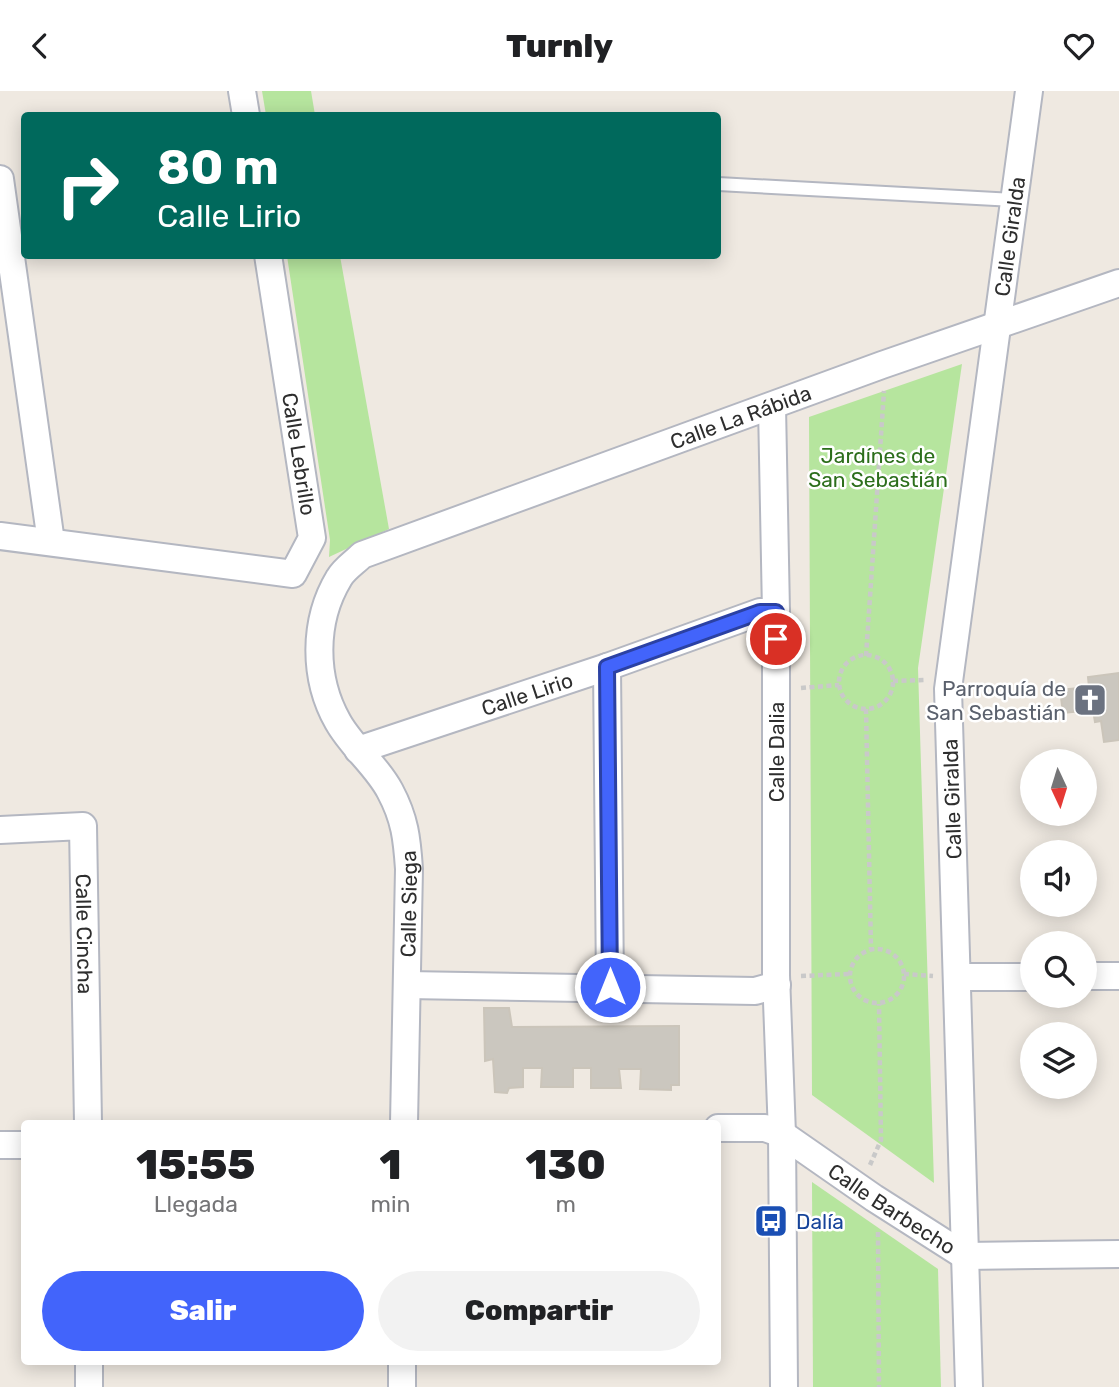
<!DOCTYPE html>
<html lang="es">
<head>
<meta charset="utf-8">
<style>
  :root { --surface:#fff; --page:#f2f2f2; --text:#202124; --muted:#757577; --accent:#4264fb }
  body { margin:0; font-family:Rubik,sans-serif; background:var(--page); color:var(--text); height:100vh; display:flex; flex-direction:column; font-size:26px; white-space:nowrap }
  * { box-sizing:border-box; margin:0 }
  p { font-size:23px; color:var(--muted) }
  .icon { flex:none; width:38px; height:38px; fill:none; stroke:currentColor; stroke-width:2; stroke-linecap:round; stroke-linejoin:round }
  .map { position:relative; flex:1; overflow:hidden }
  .panel { position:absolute; left:21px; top:1029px; width:700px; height:245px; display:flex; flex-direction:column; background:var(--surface); border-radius:7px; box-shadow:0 4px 18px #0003 }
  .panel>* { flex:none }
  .hud { position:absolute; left:21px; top:21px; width:700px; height:147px; border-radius:7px; box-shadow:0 4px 18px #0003; background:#00695c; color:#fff; overflow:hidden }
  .needle { width:46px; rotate:176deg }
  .controls { position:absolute; left:1020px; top:658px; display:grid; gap:14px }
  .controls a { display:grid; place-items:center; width:77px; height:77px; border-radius:50%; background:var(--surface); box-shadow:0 4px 18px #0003; font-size:35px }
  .pin { position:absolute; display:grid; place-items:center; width:60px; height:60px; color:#fff; margin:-30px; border:4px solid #fff; border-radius:50%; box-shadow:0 2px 7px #0007 }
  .me { position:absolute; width:77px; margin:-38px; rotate:0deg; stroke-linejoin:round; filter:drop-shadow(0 0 5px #0008) }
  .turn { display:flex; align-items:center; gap:24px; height:147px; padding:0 21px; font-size:32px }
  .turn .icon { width:91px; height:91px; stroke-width:2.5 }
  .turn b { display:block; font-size:49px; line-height:60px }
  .eta { display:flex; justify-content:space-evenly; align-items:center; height:119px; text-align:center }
  .eta b { font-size:42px; font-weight:800; line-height:49px }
  .action { display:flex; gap:14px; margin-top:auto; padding:14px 21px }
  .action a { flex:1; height:80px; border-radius:42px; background:var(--accent); color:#fff; font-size:28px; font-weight:800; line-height:80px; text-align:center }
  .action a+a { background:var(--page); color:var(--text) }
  header { display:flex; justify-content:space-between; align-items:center; height:91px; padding:0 21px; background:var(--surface); font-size:32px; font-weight:800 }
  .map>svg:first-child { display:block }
  .green { fill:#b6e59e }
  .building { fill:#cbc7bf; stroke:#cbc5ba; stroke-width:2 }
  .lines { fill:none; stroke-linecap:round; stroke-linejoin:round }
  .service-casing { stroke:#b4b7c1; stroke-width:16 }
  .minor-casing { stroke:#b4b7c1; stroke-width:30 }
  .path { stroke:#c9c9c9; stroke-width:4.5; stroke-dasharray:5 3.5; stroke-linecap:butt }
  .service { stroke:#fff; stroke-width:12 }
  .minor { stroke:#fff; stroke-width:26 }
  .route-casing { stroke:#2b41a3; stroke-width:18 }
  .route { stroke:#4264fb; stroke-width:12 }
  .labels { text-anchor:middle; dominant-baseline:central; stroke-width:5; stroke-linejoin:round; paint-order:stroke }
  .street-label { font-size:21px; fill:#2e2e2e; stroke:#fff }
  .park-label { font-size:21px; fill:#2c6e1b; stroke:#fff }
  .worship-label { font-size:21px; fill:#5b616d; stroke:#fff; text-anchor:end }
  .transit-label { font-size:21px; fill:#164399; stroke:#fff; text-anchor:start }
</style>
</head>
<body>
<header><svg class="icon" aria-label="back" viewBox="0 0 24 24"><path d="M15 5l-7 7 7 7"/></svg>Turnly<svg class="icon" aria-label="heart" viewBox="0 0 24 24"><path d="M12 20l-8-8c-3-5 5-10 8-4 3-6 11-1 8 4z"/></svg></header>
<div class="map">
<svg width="1119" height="1296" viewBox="0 0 1119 1296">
  <rect width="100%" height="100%" fill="#efe9e1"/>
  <!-- green -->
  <g class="green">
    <polygon points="262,0 311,0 315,24 266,24"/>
    <polygon points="287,165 340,165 389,438 329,466 330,449"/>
    <polygon points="962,273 918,577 934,1092 812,1004 809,326"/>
    <polygon points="812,1091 938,1178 941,1296 813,1296"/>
  </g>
  <!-- building -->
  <g class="building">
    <polygon points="1119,582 1119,649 1104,651 1101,630 1095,631 1093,619 1063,622 1060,599 1089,596 1088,586"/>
    <polygon points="484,917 509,917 512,936 679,935 679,994 671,994 671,999 640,998 641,978 619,978 621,997 591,997 591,977 573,977 573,996 541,996 542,977 523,977 523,996 509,997 507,1002 495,1001 493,968 485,970"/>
  </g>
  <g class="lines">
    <defs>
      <polyline id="service" points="718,93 1014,109"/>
      <g id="minor">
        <polyline points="242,0 246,24"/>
        <polyline points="0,88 51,451"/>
        <polyline points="772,315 776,521 776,884 782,1043 784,1296"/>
        <polyline points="0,445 293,483 312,447 268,164"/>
        <polyline points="607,576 610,896"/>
        <path id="s1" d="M358,659L607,576L760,521H776"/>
        <path id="s2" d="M0,739L83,735L88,1032"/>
        <polyline points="1085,885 1119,885"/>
        <polyline points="958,886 1032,886"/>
        <polyline points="407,894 755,900 777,894"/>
        <path id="s3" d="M404,1032L409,778C407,748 405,728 390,700C377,675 352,656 338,631C313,587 313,530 339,487C344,478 355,471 362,464L882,274L1119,192"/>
        <path id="s4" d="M718,1037H765L782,1043L874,1107L965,1165L1119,1163"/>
        <polyline points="0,1054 24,1054"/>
        <polyline points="89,1270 89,1296"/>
        <polyline points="402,1296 402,1270"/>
        <path id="s5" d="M969,1296L948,598L1029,0"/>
      </g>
    </defs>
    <!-- service casing -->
    <use href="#service" class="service-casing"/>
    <!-- minor casing -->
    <use href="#minor" class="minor-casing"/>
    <!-- path -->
    <g class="path">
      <circle cx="866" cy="591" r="27"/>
      <polyline points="866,565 884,300"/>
      <polyline points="893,590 924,589"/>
      <polyline points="801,597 839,594"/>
      <polyline points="866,618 871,858"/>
      <circle cx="877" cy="885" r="27"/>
      <polyline points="904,883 933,885"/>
      <polyline points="801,885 849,883"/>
      <polyline points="870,1074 881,1049 879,913"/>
      <polyline points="878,1141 879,1296"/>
    </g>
    <!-- service -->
    <use href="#service" class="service"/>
    <!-- minor -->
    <use href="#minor" class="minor"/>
  </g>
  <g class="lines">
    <defs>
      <polyline id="route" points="610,896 607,576 760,521 776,521 776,548"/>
    </defs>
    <!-- route casing -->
    <use href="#route" class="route-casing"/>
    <!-- route -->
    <use href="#route" class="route"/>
  </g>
  <!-- icons -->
  <defs>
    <symbol id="church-square" viewBox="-11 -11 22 22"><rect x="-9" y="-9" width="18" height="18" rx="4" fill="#6b7280" stroke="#fff"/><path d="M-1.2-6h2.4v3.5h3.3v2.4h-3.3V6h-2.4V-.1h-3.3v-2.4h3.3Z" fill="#fff"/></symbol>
    <symbol id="bus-square" viewBox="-11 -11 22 22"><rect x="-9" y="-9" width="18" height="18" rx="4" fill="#1a4fb4" stroke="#fff"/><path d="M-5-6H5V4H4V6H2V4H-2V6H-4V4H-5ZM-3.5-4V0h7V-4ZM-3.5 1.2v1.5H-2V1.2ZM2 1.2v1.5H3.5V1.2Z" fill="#fff"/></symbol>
  </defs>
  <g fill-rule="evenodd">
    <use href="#church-square" x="1071" y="590" width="38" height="38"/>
    <use href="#bus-square" x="752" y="1111" width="38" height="38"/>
  </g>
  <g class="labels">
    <!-- street labels -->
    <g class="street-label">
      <text stroke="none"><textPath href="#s5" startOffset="1155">Calle Giralda</textPath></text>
      <text stroke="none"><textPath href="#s3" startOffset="1008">Calle La Rábida</textPath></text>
      <text transform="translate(299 363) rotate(81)">Calle Lebrillo</text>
      <text stroke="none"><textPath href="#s1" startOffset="178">Calle Lirio</textPath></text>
      <text transform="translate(776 661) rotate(-90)">Calle Dalia</text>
      <text transform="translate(952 708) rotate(-92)">Calle Giralda</text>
      <text stroke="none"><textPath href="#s3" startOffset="219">Calle Siega</textPath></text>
      <text stroke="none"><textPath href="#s2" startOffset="191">Calle Cincha</textPath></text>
      <text stroke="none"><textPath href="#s4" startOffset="198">Calle Barbecho</textPath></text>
    </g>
    <!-- park labels -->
    <g class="park-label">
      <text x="878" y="364">Jardínes de<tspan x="878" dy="24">San Sebastián</tspan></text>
    </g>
    <!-- worship labels -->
    <g class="worship-label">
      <text x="1066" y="597">Parroquía de<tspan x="1066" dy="24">San Sebastián</tspan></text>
    </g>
    <!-- transit labels -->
    <g class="transit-label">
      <text x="796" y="1130">Dalía</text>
    </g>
  </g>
</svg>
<div class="controls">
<a><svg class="needle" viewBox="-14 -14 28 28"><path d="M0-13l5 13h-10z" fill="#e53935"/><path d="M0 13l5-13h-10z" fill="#757577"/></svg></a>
<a><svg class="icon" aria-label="sound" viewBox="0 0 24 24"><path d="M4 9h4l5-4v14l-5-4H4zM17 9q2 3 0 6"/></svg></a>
<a><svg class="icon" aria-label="search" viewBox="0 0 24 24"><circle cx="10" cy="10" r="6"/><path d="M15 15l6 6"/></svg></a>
<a><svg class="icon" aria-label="layers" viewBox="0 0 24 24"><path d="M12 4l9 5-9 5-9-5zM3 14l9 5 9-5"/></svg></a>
</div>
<div class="pin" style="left:776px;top:548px;background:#d93025"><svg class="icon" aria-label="arrive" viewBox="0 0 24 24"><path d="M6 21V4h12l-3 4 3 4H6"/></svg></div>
<svg class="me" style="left:610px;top:896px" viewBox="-20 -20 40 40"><circle r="17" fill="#4264fb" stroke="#fff" stroke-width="3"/><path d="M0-11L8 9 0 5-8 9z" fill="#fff"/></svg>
<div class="hud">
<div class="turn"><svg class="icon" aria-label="right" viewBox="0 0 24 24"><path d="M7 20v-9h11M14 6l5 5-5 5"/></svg><div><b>80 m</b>Calle Lirio</div></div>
</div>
<section class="panel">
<div class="eta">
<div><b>15:55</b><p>Llegada</p></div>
<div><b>1</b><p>min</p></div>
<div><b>130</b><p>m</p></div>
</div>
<div class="action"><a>Salir</a><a>Compartir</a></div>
</section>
</div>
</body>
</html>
